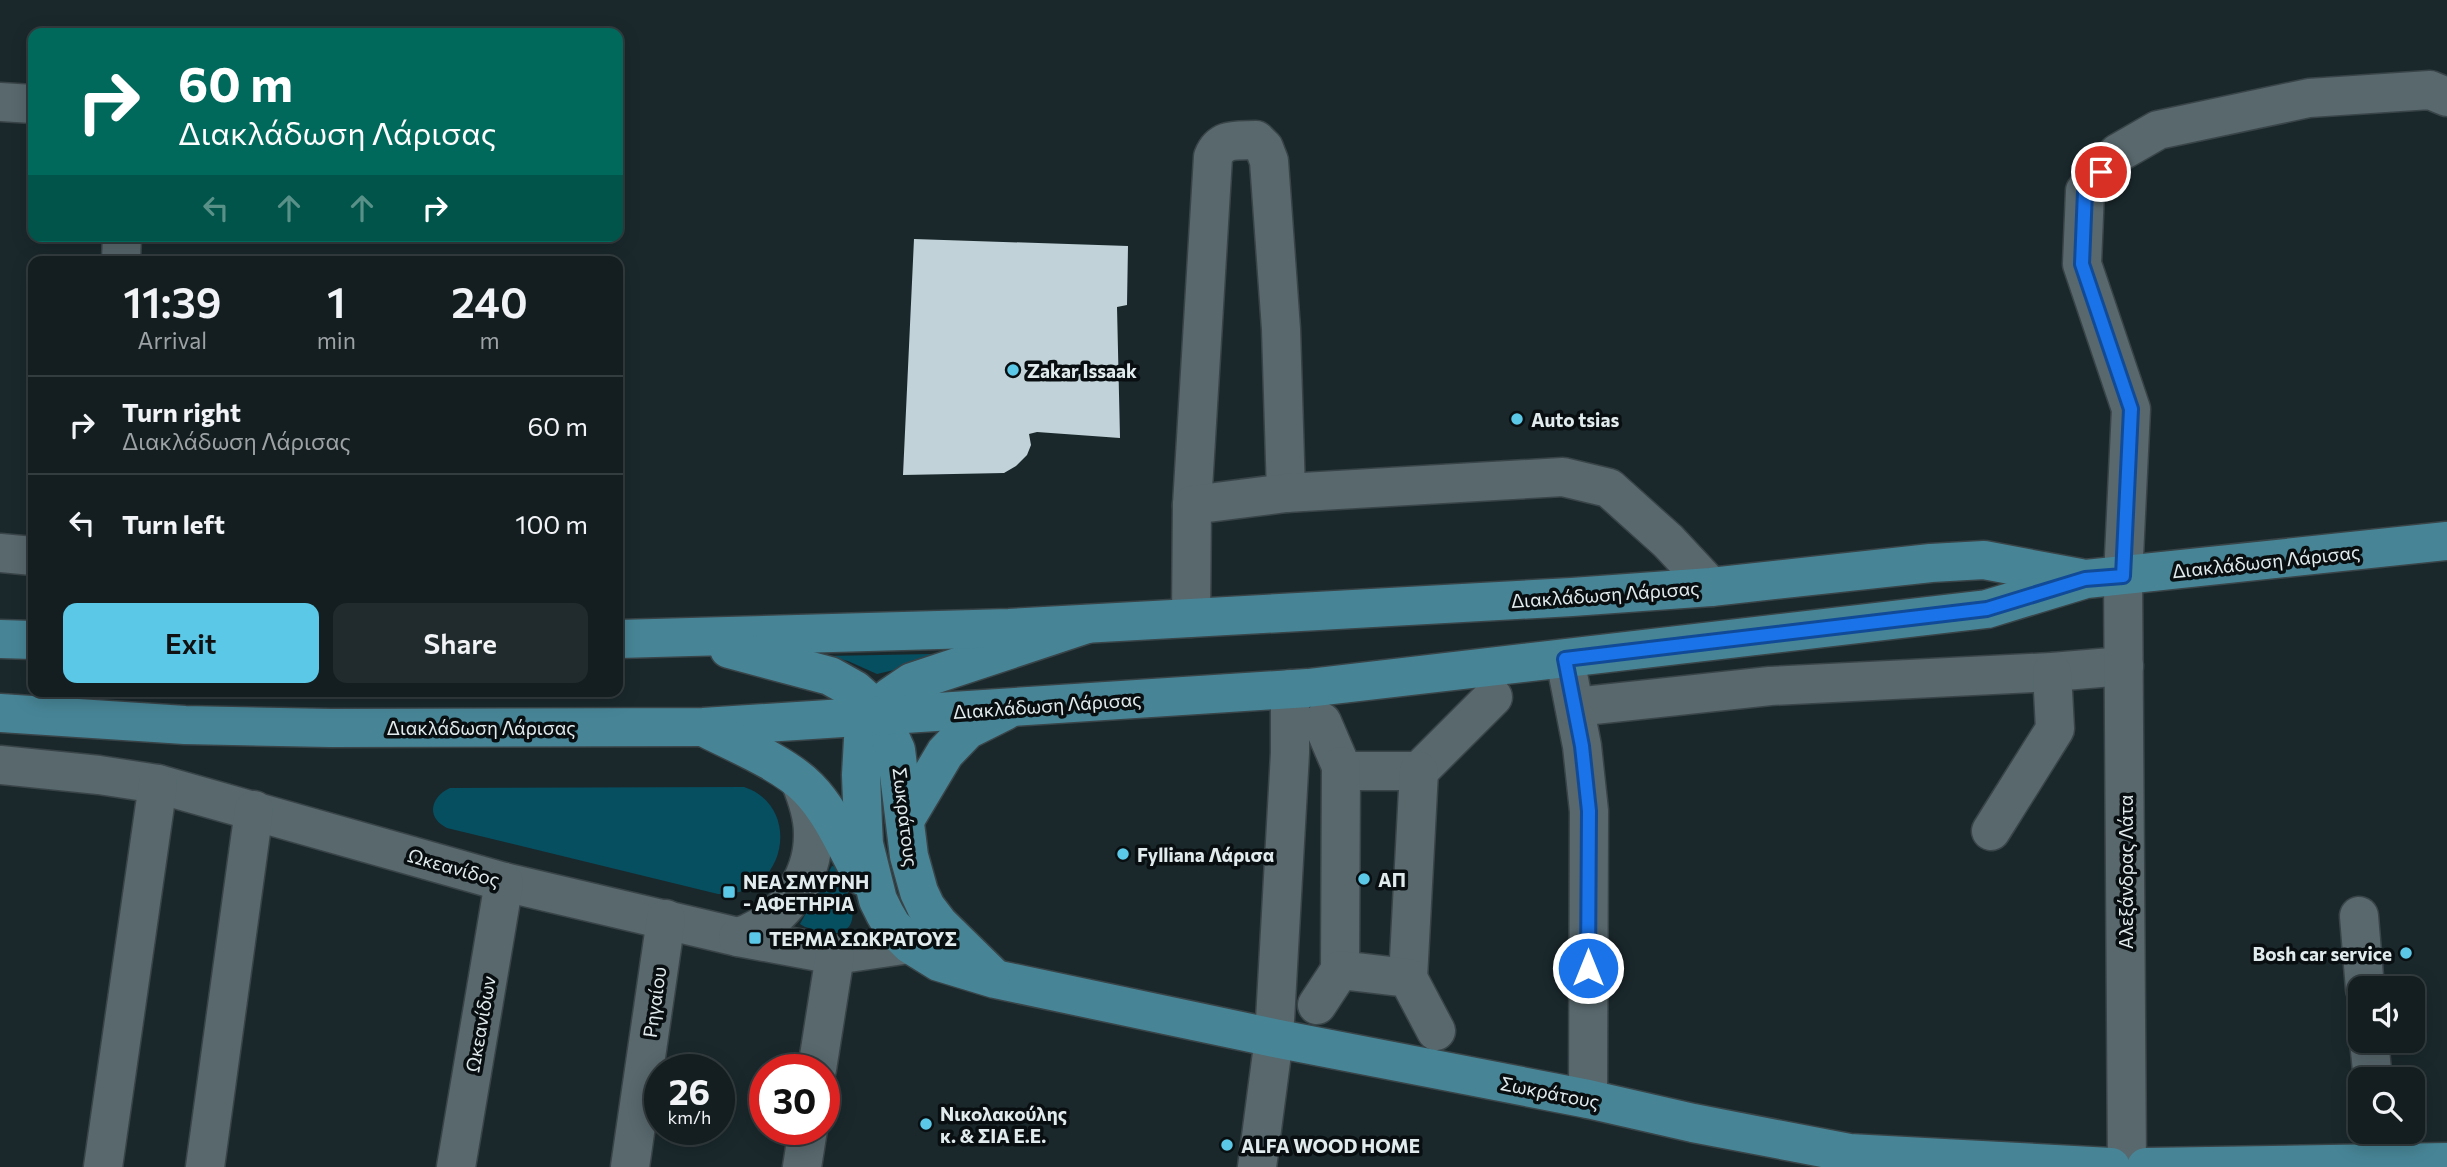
<!DOCTYPE html>
<html lang="en">
<head>
<meta charset="utf-8">
<style>
  :root { --surface:#141e21; --page:#212b2e; --text:#f1f3f6; --muted:#9da2a5; --line:#333c3f; --accent:#5bc8e7 }
  body { margin:0; font-family:Commissioner,sans-serif; background:var(--page); color:var(--text); height:100vh; display:flex; flex-direction:column; font-size:26px; white-space:nowrap }
  * { box-sizing:border-box; margin:0 }
  p { font-size:23px; color:var(--muted) }
  .icon { flex:none; width:38px; height:38px; fill:none; stroke:currentColor; stroke-width:2; stroke-linecap:round; stroke-linejoin:round }
  .map { position:relative; flex:1; overflow:hidden }
  .side { position:absolute; left:28px; top:256px; width:595px; height:441px; display:flex; flex-direction:column; background:var(--surface); border-radius:14px; box-shadow:0 4px 18px #0003,0 0 0 2px var(--line) }
  .side>* { flex:none }
  .banner { position:absolute; left:28px; top:28px; width:595px; height:214px; border-radius:14px; box-shadow:0 4px 18px #0003,0 0 0 2px var(--line); background:#00695c; color:#fff; overflow:hidden }
  .controls { position:absolute; left:2348px; top:976px; display:grid; gap:14px }
  .controls a { display:grid; place-items:center; width:77px; height:77px; border-radius:14px; background:var(--surface); box-shadow:0 4px 18px #0003,0 0 0 2px var(--line); font-size:35px }
  .speed { position:absolute; left:644px; top:1054px; display:flex; gap:14px; font-size:35px; font-weight:700; text-align:center }
  .speed>* { display:grid; place-content:center; width:91px; height:91px; border-radius:50%; background:var(--surface); box-shadow:0 4px 18px #0003,0 0 0 2px var(--line); line-height:1 }
  .speed small { font-size:18px; font-weight:400 }
  .speed .limit { border:10px solid #d22; background:#fff; color:#111 }
  .pin { position:absolute; display:grid; place-items:center; width:60px; height:60px; color:#fff; margin:-30px; border:4px solid #fff; border-radius:50%; box-shadow:0 2px 7px #0007 }
  .me { position:absolute; width:77px; margin:-38px; rotate:0deg; stroke-linejoin:round; filter:drop-shadow(0 0 5px #0008) }
  .turn { display:flex; align-items:center; gap:24px; height:147px; padding:0 35px; font-size:32px }
  .turn .icon { width:91px; height:91px; stroke-width:2.5 }
  .turn b { display:block; font-size:49px; line-height:60px }
  .lanes { display:flex; align-items:center; height:66px; padding:0 35px; background:#0003; justify-content:center; gap:35px; direction:ltr }
  .lanes .off { opacity:.35 }
  .eta { display:flex; justify-content:space-evenly; align-items:center; height:119px; text-align:center }
  .eta b { font-size:42px; font-weight:600; line-height:49px }
  .cta { display:flex; gap:14px; margin-top:auto; padding:14px 35px }
  .cta a { flex:1; height:80px; border-radius:14px; background:var(--accent); color:#111; font-size:28px; font-weight:600; line-height:80px; text-align:center }
  .cta a+a { background:var(--page); color:var(--text) }
  ul { padding:0; list-style:none }
  li { display:flex; align-items:center; gap:21px; height:98px; padding:0 35px; border-top:2px solid var(--line) }
  li div { flex:1 }
  li b { display:block; font-size:26px }
  li em { font-style:normal }
  .map>svg:first-child { display:block }
  .green { fill:#064f61 }
  .building { fill:#c1d3d8 }
  .lines { fill:none; stroke-linecap:round; stroke-linejoin:round }
  .minor-casing { stroke:#394448; stroke-width:41 }
  .major-casing { stroke:#394448; stroke-width:41 }
  .minor { stroke:#58686d; stroke-width:38 }
  .major { stroke:#478596; stroke-width:38 }
  .route-casing { stroke:#114b97; stroke-width:18 }
  .route { stroke:#1a73e8; stroke-width:12 }
  .poi-dot { fill:#5bc8e7; stroke:#090f11; stroke-width:2.5 }
  .labels { text-anchor:middle; dominant-baseline:central; stroke-width:7; stroke-linejoin:round; paint-order:stroke }
  .poi-label { font-size:19px; font-weight:bold; fill:#e1eaed; stroke:#090f11; text-anchor:start }
  .street-label { font-size:19px; fill:#e1eaed; stroke:#090f11 }
</style>
</head>
<body>
<div class="map">
<svg width="2447" height="1167" viewBox="0 0 2447 1167">
  <rect width="100%" height="100%" fill="#1a282c"/>
  <!-- green -->
  <g class="green">
    <polygon points="984,653 915,665 877,674 848,661 827,656"/>
    <path d="M744,787C803,806 787,898 718,894L447,828C426,818 430,797 450,788Z"/>
    <path d="M832,866L836,867C843,881 869,928 837,933C827,935 814,929 805,927L800,924Z"/>
  </g>
  <!-- building -->
  <polygon class="building" points="914,239 1128,246 1127,305 1117,307 1120,438 1037,432 1029,434 1031,445 1027,455 1016,466 1004,473 903,475"/>
  <g class="lines">
    <defs>
      <g id="minor">
        <polyline points="0,102 33,104"/>
        <polyline points="121,261 122,236"/>
        <path d="M1192,505L1213,157C1221,137 1237,141 1256,140L1264,148L1269,161L1281,329L1286,493"/>
        <polyline points="0,553 33,556"/>
        <polyline points="1191,618 1192,505 1286,493 1563,477 1609,488 1668,541 1711,587"/>
        <polyline points="1565,659 1582,746 1589,811 1588,1099"/>
        <polyline points="1575,707 1770,686 2052,672 2124,666"/>
        <polyline points="1322,722 1343,771 1419,771 1493,697"/>
        <polyline points="0,765 99,775 158,784 504,882 738,937 835,955 910,944"/>
        <polyline points="1991,831 2055,729 2052,672"/>
        <polyline points="2359,916 2365,989"/>
        <path d="M738,937C781,924 814,879 813,833C813,815 807,798 800,781"/>
        <polyline points="1340,970 1341,766"/>
        <polyline points="1408,978 1419,771"/>
        <polyline points="1317,1005 1340,970 1408,978 1436,1031"/>
        <polyline points="2369,1041 2373,1080"/>
        <polyline points="817,1069 835,955"/>
        <polyline points="2377,1132 2380,1162"/>
        <polyline points="103,1167 158,784"/>
        <polyline points="205,1167 254,810"/>
        <polyline points="456,1167 504,882"/>
        <polyline points="630,1167 666,919"/>
        <polyline points="802,1167 808,1129"/>
        <polyline points="1257,1167 1274,1038 1290,753 1290,689"/>
        <polyline points="2127,1167 2123,577 2131,409 2082,264 2085,191 2118,153 2158,130 2309,98 2430,90 2447,97"/>
      </g>
      <g id="major">
        <polyline points="1087,624 912,682 890,697 863,739 861,775 863,825 864,844 878,900 885,914 892,926 910,944 939,962 995,979 1274,1038 1588,1099 1693,1123 1849,1153 2111,1167"/>
        <polyline points="0,639 33,640"/>
        <polyline points="618,639 1009,628 1572,597 1711,587 1931,563 1984,560 2080,578"/>
        <polyline points="729,649 830,676 855,690 865,699 886,728 896,750 909,856 919,892 926,907 939,924 991,975"/>
        <polyline points="0,713 185,725 331,728 703,727 1308,688 1987,609 2086,579 2447,541"/>
        <path d="M705,728C735,743 785,764 808,788C831,811 846,847 862,876"/>
        <polyline points="905,820 945,753 967,730 1005,711"/>
        <polyline points="2146,1167 2447,1162"/>
      </g>
    </defs>
    <!-- minor casing -->
    <use href="#minor" class="minor-casing"/>
    <!-- major casing -->
    <use href="#major" class="major-casing"/>
    <!-- minor -->
    <use href="#minor" class="minor"/>
    <!-- major -->
    <use href="#major" class="major"/>
  </g>
  <g class="lines">
    <defs>
      <polyline id="route" points="1588,968 1589,811 1582,746 1565,659 1987,609 2085,579 2123,576 2131,409 2082,264 2085,191 2101,172"/>
    </defs>
    <!-- route casing -->
    <use href="#route" class="route-casing"/>
    <!-- route -->
    <use href="#route" class="route"/>
  </g>
  <!-- markers -->
  <g class="poi-dot">
    <circle cx="1013" cy="370" r="7"/>
    <circle cx="1517" cy="419" r="7"/>
    <circle cx="1123" cy="854" r="7"/>
    <circle cx="1364" cy="879" r="7"/>
    <rect x="722" y="885" width="14" height="14" rx="3.5"/>
    <rect x="748" y="931" width="14" height="14" rx="3.5"/>
    <circle cx="2406" cy="953" r="7"/>
    <circle cx="926" cy="1124" r="7"/>
    <circle cx="1227" cy="1145" r="7"/>
  </g>
  <g class="labels">
    <!-- poi labels -->
    <g class="poi-label">
      <text x="1027" y="370">Zakar Issaak</text>
      <text x="1531" y="419">Auto tsias</text>
      <text x="1137" y="854">Fylliana Λάρισα</text>
      <text x="1378" y="879">ΑΠ</text>
      <text x="743" y="881">ΝΕΑ ΣΜΥΡΝΗ<tspan x="743" dy="22">- ΑΦΕΤΗΡΙΑ</tspan></text>
      <text x="769" y="938">ΤΕΡΜΑ ΣΩΚΡΑΤΟΥΣ</text>
      <text x="2392" y="953" text-anchor="end">Bosh car service</text>
      <text x="940" y="1113">Νικολακούλης<tspan x="940" dy="22">κ. &amp; ΣΙΑ Ε.Ε.</tspan></text>
      <text x="1241" y="1145">ALFA WOOD HOME</text>
    </g>
    <!-- street labels -->
    <g class="street-label">
      <text transform="translate(2266 561) rotate(-6)">Διακλάδωση Λάρισας</text>
      <text transform="translate(1605 594) rotate(-4)">Διακλάδωση Λάρισας</text>
      <text transform="translate(1047 705) rotate(-4)">Διακλάδωση Λάρισας</text>
      <text x="481" y="727">Διακλάδωση Λάρισας</text>
      <text transform="translate(906 817) rotate(83)">Σωκράτους</text>
      <text transform="translate(454 867) rotate(16)">Ωκεανίδος</text>
      <text transform="translate(2125 872) rotate(-90)">Αλεξάνδρας Λάτα</text>
      <text transform="translate(654 1002) rotate(-82)">Ρηγαίου</text>
      <text transform="translate(480 1024) rotate(-80)">Ωκεανίδων</text>
      <text transform="translate(1550 1092) rotate(11)">Σωκράτους</text>
    </g>
  </g>
</svg>
<div class="controls">
<a><svg class="icon" aria-label="sound" viewBox="0 0 24 24"><path d="M4 9h4l5-4v14l-5-4H4zM17 9q2 3 0 6"/></svg></a>
<a><svg class="icon" aria-label="search" viewBox="0 0 24 24"><circle cx="10" cy="10" r="6"/><path d="M15 15l6 6"/></svg></a>
</div>
<div class="speed"><div>26<small>km/h</small></div><div class="limit">30</div></div>
<div class="pin" style="left:2101px;top:172px;background:#d93025"><svg class="icon" aria-label="arrive" viewBox="0 0 24 24"><path d="M6 21V4h12l-3 4 3 4H6"/></svg></div>
<svg class="me" style="left:1588px;top:968px" viewBox="-20 -20 40 40"><circle r="17" fill="#1a73e8" stroke="#fff" stroke-width="3"/><path d="M0-11L8 9 0 5-8 9z" fill="#fff"/></svg>
<div class="banner">
<div class="turn"><svg class="icon" aria-label="right" viewBox="0 0 24 24"><path d="M7 20v-9h11M14 6l5 5-5 5"/></svg><div><b>60 m</b>Διακλάδωση Λάρισας</div></div>
<div class="lanes"><svg class="icon off" aria-label="left" viewBox="0 0 24 24"><path d="M17 20v-9H6M10 6l-5 5 5 5"/></svg><svg class="icon off" aria-label="ahead" viewBox="0 0 24 24"><path d="M12 20V5M6 11l6-6 6 6"/></svg><svg class="icon off" aria-label="ahead" viewBox="0 0 24 24"><path d="M12 20V5M6 11l6-6 6 6"/></svg><svg class="icon" aria-label="right" viewBox="0 0 24 24"><path d="M7 20v-9h11M14 6l5 5-5 5"/></svg></div>
</div>
<section class="side">
<div class="eta">
<div><b>11:39</b><p>Arrival</p></div>
<div><b>1</b><p>min</p></div>
<div><b>240</b><p>m</p></div>
</div>
<ul>
<li><svg class="icon" aria-label="right" viewBox="0 0 24 24"><path d="M7 20v-9h11M14 6l5 5-5 5"/></svg><div><b>Turn right</b><p>Διακλάδωση Λάρισας</p></div><em>60 m</em></li>
<li><svg class="icon" aria-label="left" viewBox="0 0 24 24"><path d="M17 20v-9H6M10 6l-5 5 5 5"/></svg><div><b>Turn left</b></div><em>100 m</em></li>
</ul>
<div class="cta"><a>Exit</a><a>Share</a></div>
</section>
</div>
</body>
</html>
